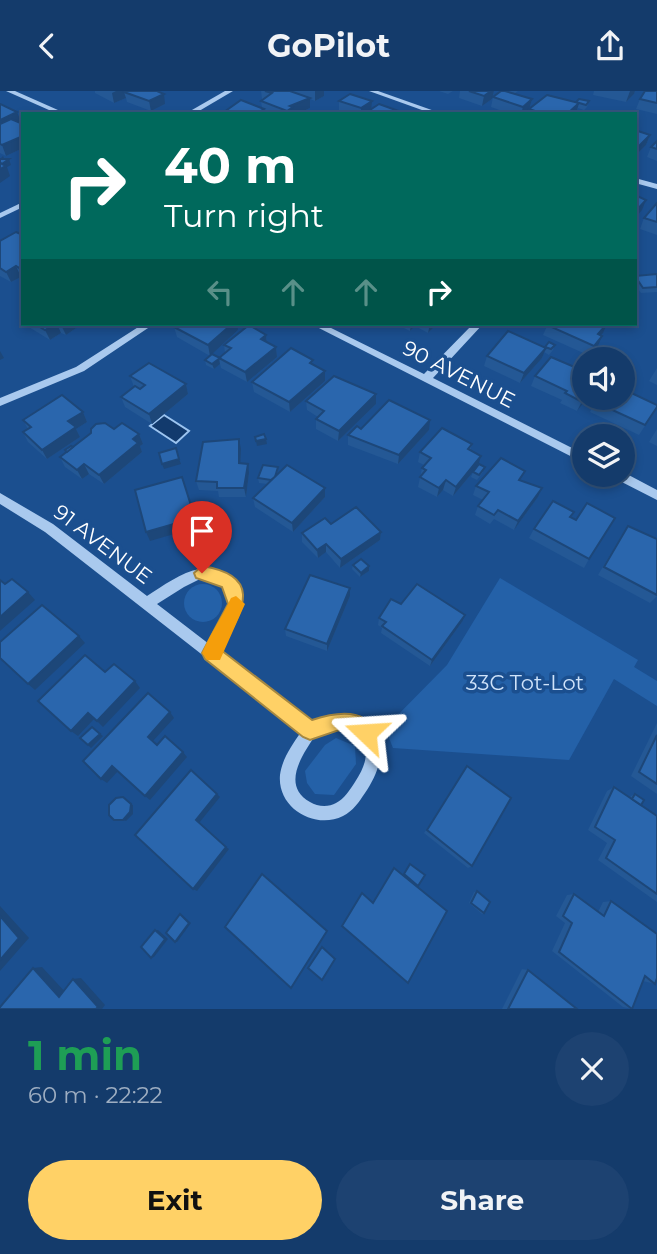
<!DOCTYPE html>
<html lang="en">
<head>
<meta charset="utf-8">
<style>
  :root { --surface:#143b6b; --page:#1d4271; --text:#f1f3f6; --muted:#9dadc1; --line:#33557e; --accent:#ffd166 }
  body { margin:0; font-family:Montserrat,sans-serif; background:var(--page); color:var(--text); height:100vh; display:flex; flex-direction:column; font-size:26px; white-space:nowrap }
  * { box-sizing:border-box; margin:0 }
  p { font-size:23px; color:var(--muted) }
  .icon { flex:none; width:38px; height:38px; fill:none; stroke:currentColor; stroke-width:2; stroke-linecap:round; stroke-linejoin:round }
  .map { position:relative; height:918px; overflow:hidden }
  .panel { display:flex; flex-direction:column; background:var(--surface); flex:1 }
  .panel>* { flex:none }
  .hud { position:absolute; left:21px; top:21px; width:616px; height:214px; border-radius:0px; box-shadow:0 4px 10px #0003,0 0 0 2px var(--line); background:#00695c; color:#fff; overflow:hidden }
  .tools { position:absolute; left:572px; top:256px; display:grid; gap:14px }
  .tools a { display:grid; place-items:center; width:63px; height:63px; border-radius:50%; background:var(--surface); box-shadow:0 4px 10px #0003,0 0 0 2px var(--line); font-size:35px }
  .pin { position:absolute; display:grid; place-items:center; width:60px; height:60px; color:#fff; margin:-72px -30px; border-radius:50% 50% 50% 0; rotate:-45deg; box-shadow:0 0 7px #0007 }
  .pin .icon { rotate:45deg }
  .me { position:absolute; width:77px; margin:-38px; rotate:290deg; stroke-linejoin:round; filter:drop-shadow(0 0 5px #0008) }
  .turn { display:flex; align-items:center; gap:24px; height:147px; padding:0 28px; font-size:32px }
  .turn .icon { width:91px; height:91px; stroke-width:2.5 }
  .turn b { display:block; font-size:49px; line-height:60px }
  .lanes { display:flex; align-items:center; height:66px; padding:0 28px; background:#0003; justify-content:center; gap:35px; direction:ltr }
  .lanes .off { opacity:.35 }
  .round { display:grid; place-items:center; flex:none; width:74px; height:74px; border-radius:37px; background:var(--page) }
  .head { display:flex; align-items:center; justify-content:space-between; height:119px; padding:0 28px }
  h1 { font-size:42px; font-weight:700; line-height:52px; color:#1e9e55 }
  .cta { display:flex; gap:14px; margin-top:auto; padding:14px 28px }
  .cta a { flex:1; height:80px; border-radius:42px; background:var(--accent); color:#111; font-size:28px; font-weight:700; line-height:80px; text-align:center }
  .cta a+a { background:var(--page); color:var(--text) }
  header { display:flex; justify-content:space-between; align-items:center; height:91px; padding:0 28px; background:var(--surface); font-size:32px; font-weight:700 }
  .map>svg:first-child { display:block }
  .green { fill:#2461a8 }
  .water { fill:#123a6d; stroke:#9cc4f0; stroke-width:2 }
  .lines { fill:none; stroke-linecap:round; stroke-linejoin:round }
  .minor { fill:#a9c9ee; fill-rule:evenodd }
  .wall { fill:#245895 }
  .shaded-wall { fill:#1d4779 }
  .building { fill:#2a66ad; stroke:#1d4779; stroke-width:2 }
  .route { fill:#ffd166; stroke:#a68842; stroke-width:2 }
  .slow { fill:#f59e0b }
  .labels { text-anchor:middle; dominant-baseline:central; stroke-width:7; stroke-linejoin:round; paint-order:stroke }
  .street-label { font-size:21px; fill:#fff; stroke:#1b4f8f }
  .park-label { font-size:21px; fill:#cfe3fa; stroke:#1b4f8f }
</style>
</head>
<body>
<header><svg class="icon" aria-label="back" viewBox="0 0 24 24"><path d="M15 5l-7 7 7 7"/></svg>GoPilot<svg class="icon" aria-label="share" viewBox="0 0 24 24"><path d="M12 15V3M7 8l5-5 5 5M5 13v7h14v-7"/></svg></header>
<div class="map">
<svg width="657" height="918" viewBox="0 0 657 918">
  <rect width="100%" height="100%" fill="#1b4f8f"/>
  <!-- green -->
  <g class="green">
    <polygon points="500,487 638,569 634,576 657,590 657,615 614,588 569,669 393,657 385,637 447,574"/>
    <circle cx="203" cy="512" r="19"/>
    <polygon points="336,647 355,655 356,673 334,704 315,703 307,692 305,680 325,654"/>
  </g>
  <!-- water -->
  <polygon class="water" points="164,324 189,340 176,352 150,335"/>
  <g class="lines">
    <!-- minor -->
    <g class="minor">
      <polygon points="6,0 15,0 67,23 58,23"/>
      <polygon points="225,0 233,0 194,23 185,23"/>
      <polygon points="369,0 378,0 443,23 433,23"/>
      <polygon points="635,87 657,93 657,98 635,92"/>
      <polygon points="23,111 23,116 0,127 0,122"/>
      <polygon points="143,233 154,233 84,280 0,315 0,307 76,276"/>
      <polygon points="311,233 323,233 424,283 473,233 483,233 433,287 584,363 584,372"/>
      <polygon points="623,381 657,399 657,409 612,386 610,383 623,383"/>
      <path d="M0,402L53,433L147,505C163,495 181,481 200,478C209,476 219,479 226,484C256,504 234,538 219,561L312,631C320,629 329,624 337,623C345,623 356,629 362,633C391,650 380,680 365,702C359,711 353,720 343,725C315,739 277,717 280,684C282,668 292,654 301,641L45,441L0,413ZM200,488C208,488 214,488 221,494C240,511 220,536 209,553L157,513L184,496ZM339,637C370,649 372,665 355,691C350,699 344,708 336,712C329,716 318,716 310,711C281,695 302,664 315,645Z"/>
    </g>
  </g>
  <!-- wall -->
  <g class="wall">
    <polygon points="95,0 157,0 165,13 151,20 127,11 126,7 114,12 95,2"/>
    <polygon points="261,0 324,0 324,5 315,10 310,8 310,17 297,23 268,23 264,21 264,23 225,23 224,21 262,17 261,10 263,9 262,8"/>
    <polygon points="439,0 453,0 448,3"/>
    <polygon points="460,0 494,0 492,8 482,15 459,7"/>
    <polygon points="508,0 518,0 514,3 530,17 589,10 587,16 584,19 578,17 576,21 588,23 528,23 529,19 524,23 511,23 491,16 493,6"/>
    <polygon points="594,0 635,0 634,3 626,11 593,4"/>
    <polygon points="657,0 657,23 636,18 640,8"/>
    <polygon points="339,10 371,18 404,22 404,23 347,23 339,20"/>
    <polygon points="0,13 21,31 20,32 23,33 23,57 6,65 0,62"/>
    <polygon points="635,39 650,44 646,54 635,65"/>
    <polygon points="657,50 657,70 647,66 651,56"/>
    <polygon points="657,112 657,144 640,138 644,127"/>
    <polygon points="23,144 23,187 21,186 11,191 0,185 0,150"/>
    <polygon points="657,183 657,201 641,202 635,194 635,185"/>
    <polygon points="24,233 82,233 66,244 61,242 50,249"/>
    <polygon points="396,233 437,233 428,242 415,235 410,240"/>
    <polygon points="548,233 617,233 614,237 607,233 601,244 598,255 590,265 543,244"/>
    <polygon points="174,236 238,239 211,264 219,267 225,262 224,254 266,244 267,252 276,256 277,266 247,291 221,277 220,273 214,278 206,274 205,269 210,265 177,246"/>
    <polygon points="555,254 553,259 549,264 544,261 542,267 520,292 484,275 487,265"/>
    <polygon points="657,277 657,294 649,290"/>
    <polygon points="325,280 325,290 290,321 254,301 252,291"/>
    <polygon points="130,285 186,293 188,303 152,333 125,316 121,306 134,296"/>
    <polygon points="535,285 584,306 577,320 560,312 562,309 531,295"/>
    <polygon points="376,303 376,313 338,350 316,338 316,328 318,326 307,319 306,310"/>
    <polygon points="595,311 657,316 639,344 590,321"/>
    <polygon points="83,321 87,331 76,338 80,346 47,368 28,351 23,341 28,338 23,329"/>
    <polygon points="114,338 139,343 143,353 140,355 142,361 104,393 89,383 82,388 65,376 60,366 66,362 65,359"/>
    <polygon points="361,338 429,339 398,373 348,354 348,344"/>
    <polygon points="657,338 657,355 649,351"/>
    <polygon points="472,353 470,360 478,375 483,381 477,389 471,386 473,381 453,405 443,399 437,406 418,396 422,377 424,374 418,371 420,361"/>
    <polygon points="241,358 240,373 249,382 246,406 219,406 218,400 199,399 196,390"/>
    <polygon points="278,376 277,383 325,397 325,406 293,441 255,416 253,407 267,393 259,392 258,387"/>
    <polygon points="476,395 542,397 538,406 514,439 494,428 490,433 475,424 478,415 483,409 473,404"/>
    <polygon points="571,427 576,429 589,468 584,477 529,447 534,438"/>
    <polygon points="628,435 657,448 657,505 650,512 598,484 622,444"/>
    <polygon points="381,441 380,449 340,477 326,461 318,467 302,451 302,442"/>
    <polygon points="353,474 369,480 360,486 352,478"/>
    <polygon points="350,497 350,505 327,560 286,545 285,538"/>
    <polygon points="401,513 462,531 430,575 381,542 382,537 378,534 379,527"/>
    <polygon points="657,632 657,703 631,685"/>
    <polygon points="467,675 472,775 468,777 424,742"/>
    <polygon points="614,696 630,707 631,705 635,703 641,714 657,725 657,811 598,769 607,752 588,739 607,700"/>
    <polygon points="477,800 484,822 482,823 469,812 474,801"/>
    <polygon points="574,803 598,821 603,811 611,810 655,893 643,890 632,918 623,916 552,860 565,832 556,825 567,804"/>
    <polygon points="522,878 528,879 577,918 502,918"/>
  </g>
  <!-- shaded-wall -->
  <g class="shaded-wall">
    <polygon points="116,0 138,0 124,1 126,7 114,12 112,2"/>
    <polygon points="315,0 324,0 324,5 315,10"/>
    <polygon points="491,0 494,0 492,8 482,15 484,5"/>
    <polygon points="630,0 635,0 634,3 626,11"/>
    <polygon points="164,3 165,13 151,20 149,10"/>
    <polygon points="310,7 310,17 297,23 287,23 287,20 290,15"/>
    <polygon points="532,8 529,18 524,23 521,23 523,16"/>
    <polygon points="372,10 371,20 368,23 361,23 361,17"/>
    <polygon points="579,12 576,23 567,23"/>
    <polygon points="264,18 264,23 255,23"/>
    <polygon points="17,21 21,31 0,41 0,29"/>
    <polygon points="650,44 646,54 635,65 639,55"/>
    <polygon points="23,45 23,57 6,65 2,54"/>
    <polygon points="3,65 5,70 9,68 11,74 7,76 10,85 0,92 0,68"/>
    <polygon points="646,109 642,119 635,127 635,121"/>
    <polygon points="16,175 21,186 11,191 6,181"/>
    <polygon points="55,233 57,233 61,242 50,249 45,239"/>
    <polygon points="63,233 82,233 66,244 61,234"/>
    <polygon points="232,233 237,233 238,239 210,265 208,254"/>
    <polygon points="411,233 415,233 415,235 410,240"/>
    <polygon points="430,233 437,233 428,242"/>
    <polygon points="607,233 603,242 593,253 598,243"/>
    <polygon points="266,244 267,254 261,248"/>
    <polygon points="602,245 598,255 590,265 594,255"/>
    <polygon points="276,256 277,266 247,291 245,281"/>
    <polygon points="546,257 542,267 520,292 524,282"/>
    <polygon points="0,260 4,267 0,269"/>
    <polygon points="219,267 220,273 214,278 212,273"/>
    <polygon points="325,280 325,290 290,321 289,311"/>
    <polygon points="186,293 188,303 152,333 149,323"/>
    <polygon points="376,303 376,313 338,350 339,340"/>
    <polygon points="585,306 588,306 577,320 582,311"/>
    <polygon points="83,321 87,331 76,338 80,346 47,368 42,359 68,330"/>
    <polygon points="430,329 429,339 398,373 399,364"/>
    <polygon points="139,343 143,353 140,355 142,361 104,393 99,384 133,348"/>
    <polygon points="239,348 241,358 240,382 239,372"/>
    <polygon points="266,348 267,353 257,355 256,350"/>
    <polygon points="481,365 478,375 453,405 456,396"/>
    <polygon points="179,368 181,373 164,378 162,373"/>
    <polygon points="84,373 89,383 82,388 77,379"/>
    <polygon points="248,373 249,382 246,406 244,397"/>
    <polygon points="446,389 443,399 437,406 439,397"/>
    <polygon points="325,397 325,406 293,441 292,432"/>
    <polygon points="542,397 538,406 514,439 518,430"/>
    <polygon points="195,427 198,436 150,450 146,441"/>
    <polygon points="381,441 380,449 340,477 341,468"/>
    <polygon points="326,453 326,461 318,467 317,459"/>
    <polygon points="369,475 369,480 360,486 361,482"/>
    <polygon points="350,497 350,505 327,560 327,553"/>
    <polygon points="28,501 35,509 0,540 0,526"/>
    <polygon points="465,524 462,531 430,575 432,569"/>
    <polygon points="79,545 85,552 35,599 28,593"/>
    <polygon points="135,590 140,597 103,636 97,630"/>
    <polygon points="170,621 174,627 152,651 148,646"/>
    <polygon points="88,622 94,628 78,645 71,640"/>
    <polygon points="100,643 103,645 91,657 88,654"/>
    <polygon points="183,661 187,666 150,709 145,705"/>
    <polygon points="112,675 118,680 107,692 101,688"/>
    <polygon points="217,703 220,706 199,732 196,729"/>
    <polygon points="131,713 133,714 133,723 126,730 123,729"/>
    <polygon points="226,756 229,758 197,800 193,798"/>
    <polygon points="0,815 29,847 0,880"/>
    <polygon points="180,823 182,824 191,832 177,851 175,851"/>
    <polygon points="155,839 158,839 168,848 154,866 151,867"/>
    <polygon points="42,876 68,904 59,906 33,877"/>
    <polygon points="81,887 105,914 102,918 96,918 73,888"/>
  </g>
  <!-- building -->
  <g class="building">
    <polygon points="126,0 157,0 164,3 149,10 124,1"/>
    <polygon points="265,0 290,0 310,7 290,15 293,16 287,20 261,10 272,2"/>
    <polygon points="469,0 491,0 484,5"/>
    <polygon points="501,0 505,0 532,8 523,16 493,6"/>
    <polygon points="645,0 657,0 657,12 640,8"/>
    <polygon points="350,3 372,10 361,17 339,10"/>
    <polygon points="547,4 579,12 567,23 544,23 529,18"/>
    <polygon points="579,8 589,10 586,14 576,11"/>
    <polygon points="241,9 264,18 255,23 228,23 224,21"/>
    <polygon points="0,13 17,21 0,29"/>
    <polygon points="379,13 404,22 403,23 364,23"/>
    <polygon points="578,20 588,23 574,23"/>
    <polygon points="11,28 23,33 23,45 2,54 0,53 0,33"/>
    <polygon points="635,39 650,44 639,55 635,53"/>
    <polygon points="657,50 657,58 651,56"/>
    <polygon points="0,68 9,68 2,73 0,72"/>
    <polygon points="0,72 6,75 0,78"/>
    <polygon points="635,104 646,109 635,121"/>
    <polygon points="657,112 657,131 644,127"/>
    <polygon points="16,141 23,144 23,177 21,178 16,175 6,181 0,177 0,150"/>
    <polygon points="657,183 657,196 643,197 635,185"/>
    <polygon points="35,233 55,233 45,239"/>
    <polygon points="178,233 232,233 208,254 174,236"/>
    <polygon points="548,233 607,233 598,243 602,245 594,255 547,234"/>
    <polygon points="249,234 266,244 261,248 276,256 245,281 219,267 231,257 224,254"/>
    <polygon points="508,240 546,257 524,282 487,265"/>
    <polygon points="549,251 555,254 551,258 545,256"/>
    <polygon points="291,257 313,269 310,272 325,280 289,311 252,291"/>
    <polygon points="212,263 220,267 212,273 205,269"/>
    <polygon points="551,266 579,278 583,272 584,273 585,306 582,311 565,302 567,300 535,285"/>
    <polygon points="149,272 186,293 149,323 121,306 135,295 140,298 145,294 130,285"/>
    <polygon points="334,285 376,303 339,340 316,328 324,320 306,310"/>
    <polygon points="623,298 657,314 657,316 645,334 595,311 598,306 623,306"/>
    <polygon points="62,304 83,321 68,330 76,336 42,359 23,341 31,336 23,329"/>
    <polygon points="389,309 430,329 399,364 348,344 357,335 361,338"/>
    <polygon points="105,332 114,338 122,332 139,343 133,348 138,352 99,384 84,373 77,379 60,366 91,342 91,338 96,333"/>
    <polygon points="442,337 472,353 468,358 481,365 456,396 446,389 439,397 420,386 426,379 422,377 431,367 420,361"/>
    <polygon points="264,343 266,348 256,350 255,346"/>
    <polygon points="239,348 239,372 248,373 244,397 217,397 217,391 196,390 203,351"/>
    <polygon points="71,355 73,356 67,361 65,359"/>
    <polygon points="176,357 179,368 162,373 159,362"/>
    <polygon points="501,367 525,380 519,389 542,397 518,430 498,419 494,424 478,415 489,401 476,395"/>
    <polygon points="479,373 485,376 479,384 473,381"/>
    <polygon points="263,374 278,376 275,386 271,389 258,387"/>
    <polygon points="287,374 325,397 292,432 253,407"/>
    <polygon points="182,386 195,427 146,441 135,399"/>
    <polygon points="553,410 574,421 570,426 576,429 587,412 615,427 589,468 534,438"/>
    <polygon points="356,416 381,441 341,468 326,453 317,459 302,442 325,427 331,433"/>
    <polygon points="628,435 657,448 657,504 604,476"/>
    <polygon points="361,468 369,475 361,482 353,474"/>
    <polygon points="310,484 350,497 327,553 285,538"/>
    <polygon points="12,488 28,501 0,526 0,489 5,493"/>
    <polygon points="417,493 465,524 432,569 382,535 386,531 379,527 391,508 401,513"/>
    <polygon points="42,514 79,545 28,593 0,567 0,551"/>
    <polygon points="85,564 105,581 114,573 135,590 97,630 88,622 71,640 38,610"/>
    <polygon points="148,602 170,621 148,646 157,654 165,645 183,661 145,705 112,675 101,688 83,670"/>
    <polygon points="92,636 100,643 88,654 80,647"/>
    <polygon points="657,644 657,693 639,681"/>
    <polygon points="467,675 511,707 472,775 427,739"/>
    <polygon points="191,679 217,703 196,729 226,756 193,798 135,744"/>
    <polygon points="614,696 657,725 657,803 606,767 615,749 595,736"/>
    <polygon points="635,703 644,709 641,714 632,708"/>
    <polygon points="123,706 131,713 130,721 123,729 114,729 109,724 109,714 116,707"/>
    <polygon points="410,773 425,784 418,795 404,783"/>
    <polygon points="394,777 447,820 408,892 342,835 362,802 373,812"/>
    <polygon points="262,783 327,840 291,897 225,836"/>
    <polygon points="477,800 490,811 484,822 471,812"/>
    <polygon points="574,803 604,825 611,810 657,843 657,887 655,893 645,885 632,918 559,861 572,832 563,825"/>
    <polygon points="180,823 189,832 175,851 166,842"/>
    <polygon points="0,825 19,847 0,869"/>
    <polygon points="155,839 165,848 151,867 141,856"/>
    <polygon points="322,856 335,868 322,889 308,877"/>
    <polygon points="33,877 59,906 73,888 98,916 96,918 0,918 0,916"/>
    <polygon points="528,879 577,918 508,918"/>
  </g>
  <!-- route -->
  <path class="route" d="M202,475C266,485 241,521 221,559L312,629C333,622 365,615 376,642L373,649L366,651L339,639L310,649L303,646L205,568L202,562L228,513L222,496L196,487L194,482Z"/>
  <!-- slow -->
  <path class="slow" d="M236,505L245,513L220,569H207L202,562C210,543 222,526 231,507Z"/>
  <g class="labels">
    <!-- street labels -->
    <g class="street-label">
      <text transform="translate(459 283) rotate(27)">90 AVENUE</text>
      <text transform="translate(103 453) rotate(37)">91 AVENUE</text>
    </g>
    <!-- park labels -->
    <g class="park-label">
      <text x="525" y="591">33C Tot-Lot</text>
    </g>
  </g>
</svg>
<div class="tools">
<a><svg class="icon" aria-label="sound" viewBox="0 0 24 24"><path d="M4 9h4l5-4v14l-5-4H4zM17 9q2 3 0 6"/></svg></a>
<a><svg class="icon" aria-label="layers" viewBox="0 0 24 24"><path d="M12 4l9 5-9 5-9-5zM3 14l9 5 9-5"/></svg></a>
</div>
<div class="pin" style="left:202px;top:482px;background:#d93025"><svg class="icon" aria-label="arrive" viewBox="0 0 24 24"><path d="M6 21V4h12l-3 4 3 4H6"/></svg></div>
<svg class="me" style="left:366px;top:642px" viewBox="-20 -20 40 40"><path d="M0-17L14 15 0 8-14 15z" fill="#ffd166" stroke="#fff" stroke-width="4"/></svg>
<div class="hud">
<div class="turn"><svg class="icon" aria-label="right" viewBox="0 0 24 24"><path d="M7 20v-9h11M14 6l5 5-5 5"/></svg><div><b>40 m</b>Turn right</div></div>
<div class="lanes"><svg class="icon off" aria-label="left" viewBox="0 0 24 24"><path d="M17 20v-9H6M10 6l-5 5 5 5"/></svg><svg class="icon off" aria-label="ahead" viewBox="0 0 24 24"><path d="M12 20V5M6 11l6-6 6 6"/></svg><svg class="icon off" aria-label="ahead" viewBox="0 0 24 24"><path d="M12 20V5M6 11l6-6 6 6"/></svg><svg class="icon" aria-label="right" viewBox="0 0 24 24"><path d="M7 20v-9h11M14 6l5 5-5 5"/></svg></div>
</div>
</div>
<section class="panel">
<div class="head"><div><h1>1 min</h1><p>60 m · 22:22</p></div><a class="round"><svg class="icon" aria-label="close" viewBox="0 0 24 24"><path d="M6 6l12 12M18 6L6 18"/></svg></a></div>
<div class="cta"><a>Exit</a><a>Share</a></div>
</section>
</body>
</html>
